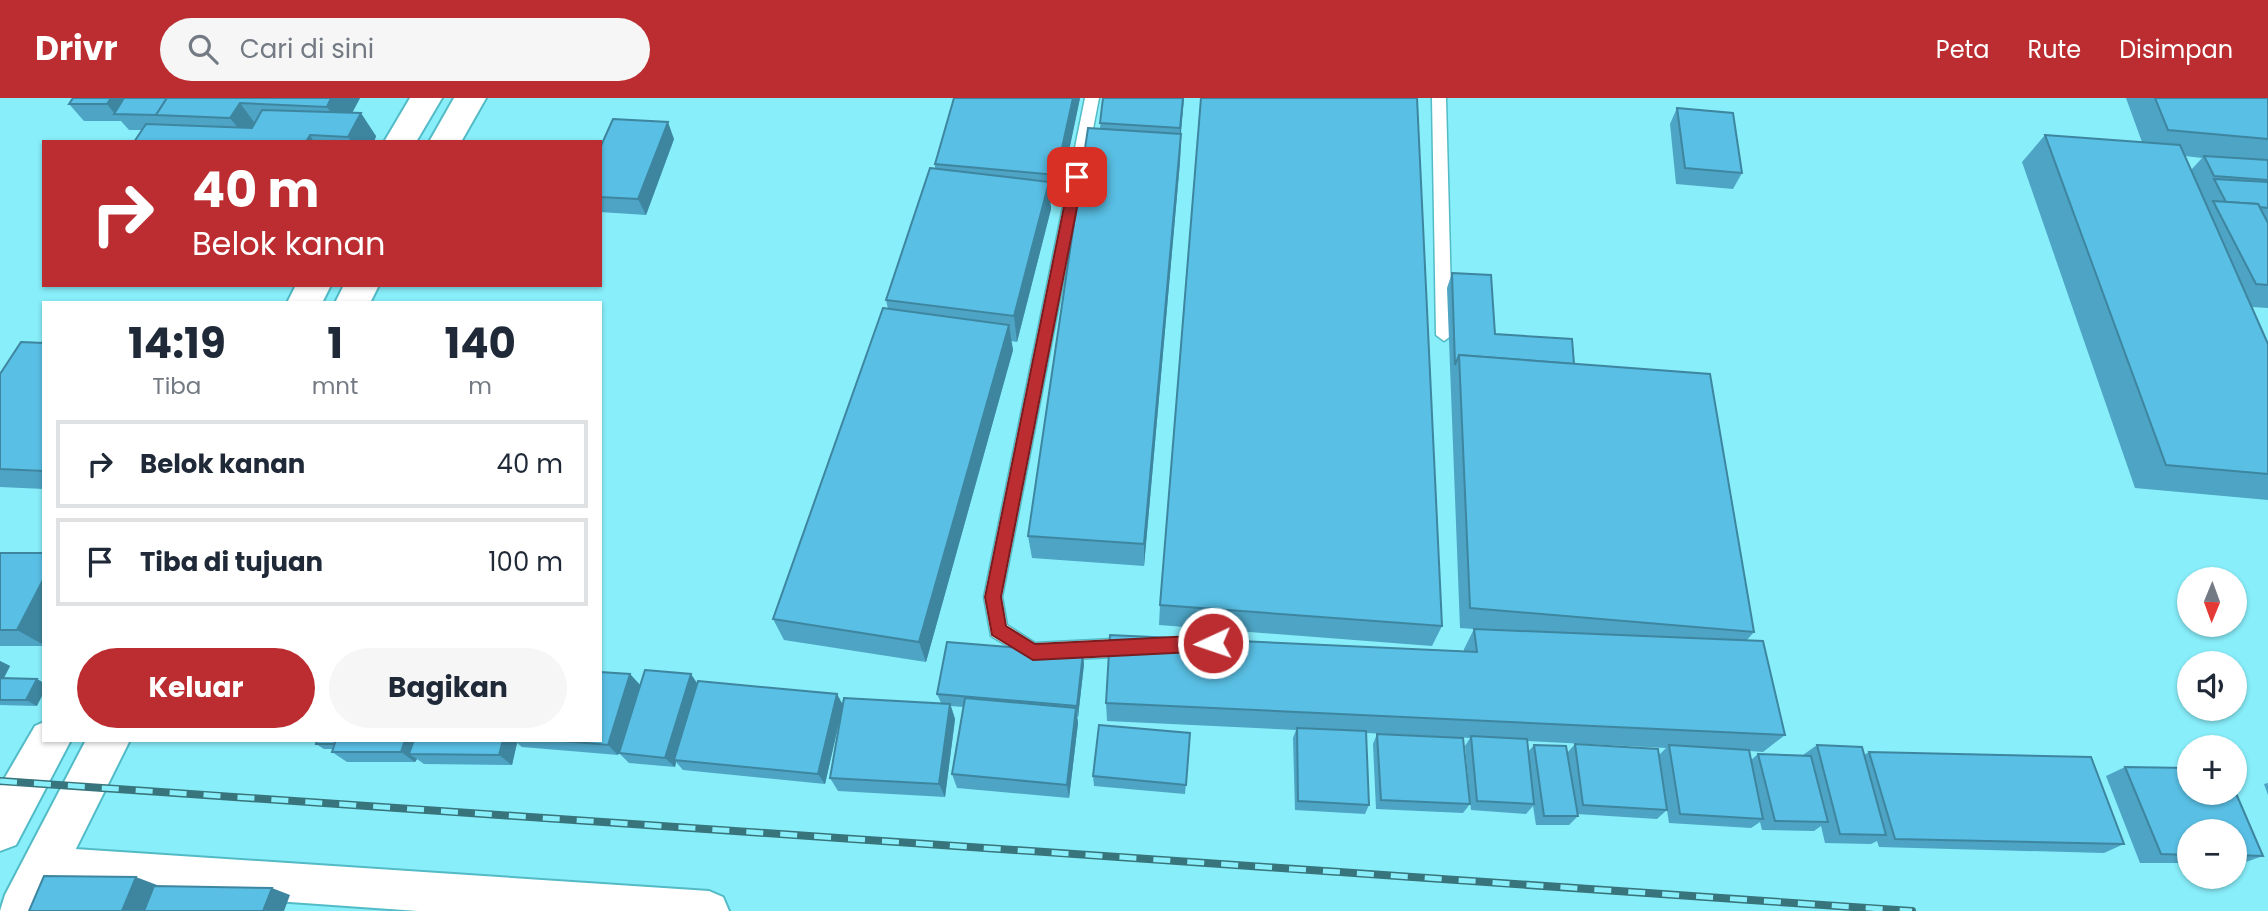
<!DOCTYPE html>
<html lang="id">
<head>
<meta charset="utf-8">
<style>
  :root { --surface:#fff; --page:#f6f6f7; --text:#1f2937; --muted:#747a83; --line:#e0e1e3; --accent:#bc2d31 }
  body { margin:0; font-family:Poppins,sans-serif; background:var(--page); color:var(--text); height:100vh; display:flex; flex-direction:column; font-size:26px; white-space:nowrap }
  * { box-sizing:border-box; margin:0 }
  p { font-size:23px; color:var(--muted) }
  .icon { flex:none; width:38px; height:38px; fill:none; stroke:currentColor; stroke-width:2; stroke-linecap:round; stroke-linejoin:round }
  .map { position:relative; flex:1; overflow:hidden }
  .details { position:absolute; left:42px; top:203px; width:560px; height:441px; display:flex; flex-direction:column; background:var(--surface); border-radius:0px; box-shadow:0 2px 5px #0004 }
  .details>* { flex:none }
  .banner { position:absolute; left:42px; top:42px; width:560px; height:147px; border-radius:0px; box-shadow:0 2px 5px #0004; background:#bc2d31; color:#fff; overflow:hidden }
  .needle { width:46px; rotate:181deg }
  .buttons { position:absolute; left:2177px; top:469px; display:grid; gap:14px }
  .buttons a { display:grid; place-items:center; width:70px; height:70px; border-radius:50%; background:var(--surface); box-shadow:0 2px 5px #0004; font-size:35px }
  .pin { position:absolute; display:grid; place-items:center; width:60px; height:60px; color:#fff; margin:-30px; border-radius:14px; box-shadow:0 4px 10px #0006 }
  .me { position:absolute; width:77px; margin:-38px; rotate:267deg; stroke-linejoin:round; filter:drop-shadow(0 0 5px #0008) }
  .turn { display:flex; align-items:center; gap:24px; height:147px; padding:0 35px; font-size:32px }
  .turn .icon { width:91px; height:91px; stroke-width:2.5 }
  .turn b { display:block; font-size:49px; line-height:60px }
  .eta { display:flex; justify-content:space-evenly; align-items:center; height:119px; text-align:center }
  .eta b { font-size:42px; font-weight:700; line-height:49px }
  .action { display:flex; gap:14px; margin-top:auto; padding:14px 35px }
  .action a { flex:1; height:80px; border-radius:42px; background:var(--accent); color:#fff; font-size:28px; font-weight:700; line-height:80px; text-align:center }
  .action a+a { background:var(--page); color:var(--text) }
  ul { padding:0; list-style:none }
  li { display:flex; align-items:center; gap:21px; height:88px; margin:0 14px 10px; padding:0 21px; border:4px solid var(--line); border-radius:0px }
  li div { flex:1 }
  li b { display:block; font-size:26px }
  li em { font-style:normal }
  header { display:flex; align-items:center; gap:42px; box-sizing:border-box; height:98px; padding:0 35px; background:var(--accent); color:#fff }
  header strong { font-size:33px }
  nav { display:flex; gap:38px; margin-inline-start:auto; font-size:24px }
  .search { width:490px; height:63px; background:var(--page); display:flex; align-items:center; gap:18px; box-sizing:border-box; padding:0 24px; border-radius:38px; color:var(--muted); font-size:26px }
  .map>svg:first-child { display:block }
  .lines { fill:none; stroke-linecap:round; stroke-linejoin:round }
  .service-casing { stroke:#52bbc6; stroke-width:3 }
  .minor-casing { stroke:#52bbc6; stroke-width:4 }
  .secondary-casing { stroke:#52bbc6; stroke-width:4 }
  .service { fill:#fff; fill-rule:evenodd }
  .minor { fill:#fff; fill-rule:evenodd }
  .secondary { fill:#fff; fill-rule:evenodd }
  .rail-casing { stroke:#38747b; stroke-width:8 }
  .rail { stroke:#88eefa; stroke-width:5; stroke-dasharray:17; stroke-linecap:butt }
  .wall { fill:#4da4c4; fill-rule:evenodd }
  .shaded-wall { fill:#3e86a0 }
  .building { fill:#59bfe4; stroke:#3e86a0; stroke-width:2 }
  .route { fill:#bc2d31; stroke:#7a1d20; stroke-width:2 }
</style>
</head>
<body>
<header>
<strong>Drivr</strong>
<div class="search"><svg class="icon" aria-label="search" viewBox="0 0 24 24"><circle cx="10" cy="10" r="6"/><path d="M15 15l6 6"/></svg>Cari di sini</div>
<nav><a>Peta</a><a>Rute</a><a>Disimpan</a></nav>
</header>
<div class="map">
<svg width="2268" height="813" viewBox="0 0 2268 813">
  <rect width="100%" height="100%" fill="#88eefa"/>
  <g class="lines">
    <defs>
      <g id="service">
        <polygon points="1085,0 1099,0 1002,499 1007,527 1035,545 1133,540 1140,543 1142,549 1140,555 1133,558 1033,563 991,538 984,499"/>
        <polygon points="1432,0 1446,0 1452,237 1444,243 1436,237"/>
      </g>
      <polygon id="minor" points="45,749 709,793 723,799 729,813 418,813 45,787 31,782 26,768 31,754"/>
      <g id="secondary">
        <polygon points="410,0 442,0 416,44 384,44"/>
        <polygon points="454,0 486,0 461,44 429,44"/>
        <polygon points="296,187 331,187 322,205 287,205"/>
        <polygon points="344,187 379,187 370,205 335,205"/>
        <polygon points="44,624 44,642 71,642 16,747 0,753 0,688 35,628"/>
        <polygon points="86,642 130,642 45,813 0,813 5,797"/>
      </g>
    </defs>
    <!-- service casing -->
    <use href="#service" class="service-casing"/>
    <!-- minor casing -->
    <use href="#minor" class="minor-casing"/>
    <!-- secondary casing -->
    <use href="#secondary" class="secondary-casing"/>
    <!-- service -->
    <use href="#service" class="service"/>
    <!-- minor -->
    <use href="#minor" class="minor"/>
    <!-- secondary -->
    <use href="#secondary" class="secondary"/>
    <defs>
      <polyline id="rail" points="0,683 1912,813"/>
    </defs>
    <!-- rail casing -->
    <use href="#rail" class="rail-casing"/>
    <!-- rail -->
    <use href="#rail" class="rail"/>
  </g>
  <!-- wall -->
  <g class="wall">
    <polygon points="73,0 360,0 352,15 376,38 374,44 134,44 142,32 129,32 121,23 84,23 69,6"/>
    <polygon points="954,0 1080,0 1058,105 1050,104 1051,111 1017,244 1011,243 1013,252 926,564 784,542 773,521 888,211 886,202 935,71 935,66"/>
    <polygon points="1103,0 1184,0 1181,36 1180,64 1144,468 1032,460 1028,438 1100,31"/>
    <path d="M2126,0H2268V210L2252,209L2268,245V402L2135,390L2022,64L2045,37L2142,44ZM2185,58L2202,60L2191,72Z"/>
    <polygon points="1677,10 1742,75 1733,91 1676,86 1670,26"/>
    <polygon points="674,41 646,117 600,114 600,50"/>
    <path d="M1452,175L1495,236L1574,266L1754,534L1746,543L1785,637L1763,654L1750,653L1751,662L1758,656L1803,657L1817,647L1864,657L1869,654L2124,746L2104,755L1879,749L1877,743L1871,746L1825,745L1821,728L1814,733L1762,732L1760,724L1751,730L1669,725L1667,712L1657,721L1577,716L1578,718L1569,727H1536L1533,708L1526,716L1471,712L1465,648L1470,640L1366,635L1369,707L1365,716L1295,712L1293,640L1296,632L1107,623L1106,605L1464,553V551L1474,531L1460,530L1447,190ZM1527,643L1666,650L1659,657L1575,646L1567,655L1534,647L1528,654Z"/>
    <polygon points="44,245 44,391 0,389 0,276"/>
    <rect x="0" y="455" width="44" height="93"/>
    <polygon points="1160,507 1442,528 1432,548 1159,527"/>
    <polygon points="0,563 10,568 4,580 37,608 0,607"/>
    <polygon points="1084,566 1078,619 1077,619 1078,625 1069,700 957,690 952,676 963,609 951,608 955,621 945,699 838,693 830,680 941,605 937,596"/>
    <polygon points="630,576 640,587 618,657 522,649 517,645 512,667 424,666 417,661 415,664 347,664 332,654 333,651 324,651 316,646 316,644 259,643 257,642 600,642"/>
    <polygon points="697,585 843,607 825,686 683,672 676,664 675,669 629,665 619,655"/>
    <polygon points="1190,635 1185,696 1094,688 1093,678"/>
    <polygon points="1377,636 1470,706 1463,715 1376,711 1373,646"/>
    <polygon points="2125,669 2189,670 2189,695 2235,695 2235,693 2263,758 2240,766 2235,766 2235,733 2189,733 2189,765 2140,765 2106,678"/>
    <polygon points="2268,685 2268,697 2264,686"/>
  </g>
  <!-- shaded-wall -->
  <g class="shaded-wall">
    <polygon points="111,0 135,0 115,16 107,6"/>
    <polygon points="331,0 360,0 343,32 327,9"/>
    <polygon points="1073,0 1080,0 1058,105 1056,77"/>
    <polygon points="1183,0 1184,0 1179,52 1180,30"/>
    <polygon points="240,5 257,28 248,43 230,20"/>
    <polygon points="361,15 376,38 374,44 352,44 348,39"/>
    <polygon points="668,24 674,41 646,117 638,101"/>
    <polygon points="1181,36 1180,64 1144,468 1144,446"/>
    <polygon points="310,37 314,44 306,44"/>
    <polygon points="1049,84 1051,111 1017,244 1014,218"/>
    <polygon points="1009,227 1013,252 926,564 919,544"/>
    <polygon points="44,480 44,547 17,532"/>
    <polygon points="1083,555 1084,566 1078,619 1077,608"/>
    <polygon points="0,563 10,568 0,587"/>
    <polygon points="630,576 640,587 618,657 608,647"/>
    <polygon points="691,576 699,588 674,662 676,664 675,669 665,660"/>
    <polygon points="37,581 44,585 44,594 37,608 26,602"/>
    <polygon points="837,596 843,607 825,686 818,676"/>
    <polygon points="950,606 955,621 945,699 939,686"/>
    <polygon points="1076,610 1078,625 1069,700 1067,687"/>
    <polygon points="405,642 422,642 409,656 417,661 415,664 401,654"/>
    <polygon points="503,642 514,642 517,645 512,667 499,657"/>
    <polygon points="136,779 157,787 146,813 122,813"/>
    <polygon points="272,790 290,797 284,813 263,813"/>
  </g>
  <!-- building -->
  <g class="building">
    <polygon points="73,0 111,0 107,6 69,6"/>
    <polygon points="124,0 167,0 156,17 114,16"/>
    <polygon points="167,0 331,0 327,9 240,5 230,20 156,17"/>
    <polygon points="954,0 1073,0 1056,77 935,66"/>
    <polygon points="1103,0 1183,0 1180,30 1100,25"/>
    <polygon points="1201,0 1417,0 1442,528 1160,507"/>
    <polygon points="2155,0 2268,0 2268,41 2168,32"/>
    <polygon points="1677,10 1733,15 1742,75 1685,70"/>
    <polygon points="262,12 361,15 348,39 310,37 306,44 134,44 146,26 252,30"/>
    <polygon points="613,21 668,24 638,101 600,99 600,50"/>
    <polygon points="1088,30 1181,36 1144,446 1028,438"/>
    <polygon points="2045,37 2180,47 2268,246 2268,376 2166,367"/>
    <polygon points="2204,58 2268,62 2268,82 2214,78"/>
    <polygon points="930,70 1049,84 1014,218 886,202"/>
    <polygon points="2214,81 2268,84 2268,110 2260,109 2258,106 2226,104"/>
    <polygon points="2213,103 2258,106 2268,125 2268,187 2256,186"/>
    <polygon points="1452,175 1491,177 1495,236 1572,241 1574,266 1459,257 1455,267"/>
    <polygon points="883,210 1009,227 919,544 773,521"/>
    <polygon points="21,244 44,245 44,373 0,371 0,276"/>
    <polygon points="1459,257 1710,276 1754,534 1470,510"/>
    <polygon points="0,455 44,455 44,480 17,532 0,532"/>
    <polygon points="1474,531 1763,543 1785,637 1106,605 1110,537 1477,554"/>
    <polygon points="947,544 1083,555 1077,608 937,596"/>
    <polygon points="645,572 691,576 665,660 619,655"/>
    <polygon points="600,574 630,576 608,647 553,642 600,642"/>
    <polygon points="0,580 37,581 26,602 0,602"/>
    <polygon points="698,583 837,596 818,676 674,662"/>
    <polygon points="844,600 950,606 939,686 830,680"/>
    <polygon points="965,600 1076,610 1067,687 952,676"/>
    <polygon points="1099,627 1190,635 1186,687 1093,678"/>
    <polygon points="1297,630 1366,633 1369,707 1298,703"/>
    <polygon points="1377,636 1463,640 1470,706 1381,702"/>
    <polygon points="1471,638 1527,641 1534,706 1477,703"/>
    <polygon points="317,642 336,642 334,646 316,646"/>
    <polygon points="336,642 405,642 401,654 332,654"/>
    <polygon points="414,642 503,642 499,657 409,656"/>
    <polygon points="1575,646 1658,651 1667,712 1583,707"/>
    <polygon points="1534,647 1566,648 1578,718 1544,718"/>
    <polygon points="1669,647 1749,652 1763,721 1680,716"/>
    <polygon points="1817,647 1862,649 1886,737 1840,736"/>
    <polygon points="1869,654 2091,659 2124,746 1895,741"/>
    <polygon points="1758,656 1811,658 1828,724 1775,723"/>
    <polygon points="2125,669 2189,670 2189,695 2235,695 2235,693 2263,758 2235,757 2235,733 2189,733 2189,757 2161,756"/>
    <polygon points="44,778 136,779 122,813 29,813"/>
    <polygon points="154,788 272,790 263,813 144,813"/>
  </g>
  <!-- route -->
  <polygon class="route" points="1077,74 1083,79 1001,499 1006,528 1035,546 1213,537 1222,545 1213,553 1033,562 992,537 985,499 1070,79"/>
</svg>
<div class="buttons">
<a><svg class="needle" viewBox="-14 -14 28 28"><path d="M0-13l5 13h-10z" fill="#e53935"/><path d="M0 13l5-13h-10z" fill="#747a83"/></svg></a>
<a><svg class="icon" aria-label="sound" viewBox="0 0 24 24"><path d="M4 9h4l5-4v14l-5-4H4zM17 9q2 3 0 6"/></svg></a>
<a>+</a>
<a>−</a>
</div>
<div class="pin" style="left:1077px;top:79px;background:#d93025"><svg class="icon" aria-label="arrive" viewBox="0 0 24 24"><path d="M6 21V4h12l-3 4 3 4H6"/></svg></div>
<svg class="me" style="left:1213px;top:545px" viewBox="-20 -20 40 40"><circle r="17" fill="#bc2d31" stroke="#fff" stroke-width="3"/><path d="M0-11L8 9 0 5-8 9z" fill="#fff"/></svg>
<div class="banner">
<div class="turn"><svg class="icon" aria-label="right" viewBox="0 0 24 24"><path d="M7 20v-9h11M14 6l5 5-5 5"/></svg><div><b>40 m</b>Belok kanan</div></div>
</div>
<section class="details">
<div class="eta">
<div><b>14:19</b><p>Tiba</p></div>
<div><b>1</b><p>mnt</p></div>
<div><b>140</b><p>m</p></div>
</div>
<ul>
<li><svg class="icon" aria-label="right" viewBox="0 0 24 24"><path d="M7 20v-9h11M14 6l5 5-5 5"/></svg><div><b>Belok kanan</b></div><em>40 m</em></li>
<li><svg class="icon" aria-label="arrive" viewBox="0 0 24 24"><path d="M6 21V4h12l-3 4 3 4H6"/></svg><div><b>Tiba di tujuan</b></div><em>100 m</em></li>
</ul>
<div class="action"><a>Keluar</a><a>Bagikan</a></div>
</section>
</div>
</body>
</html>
